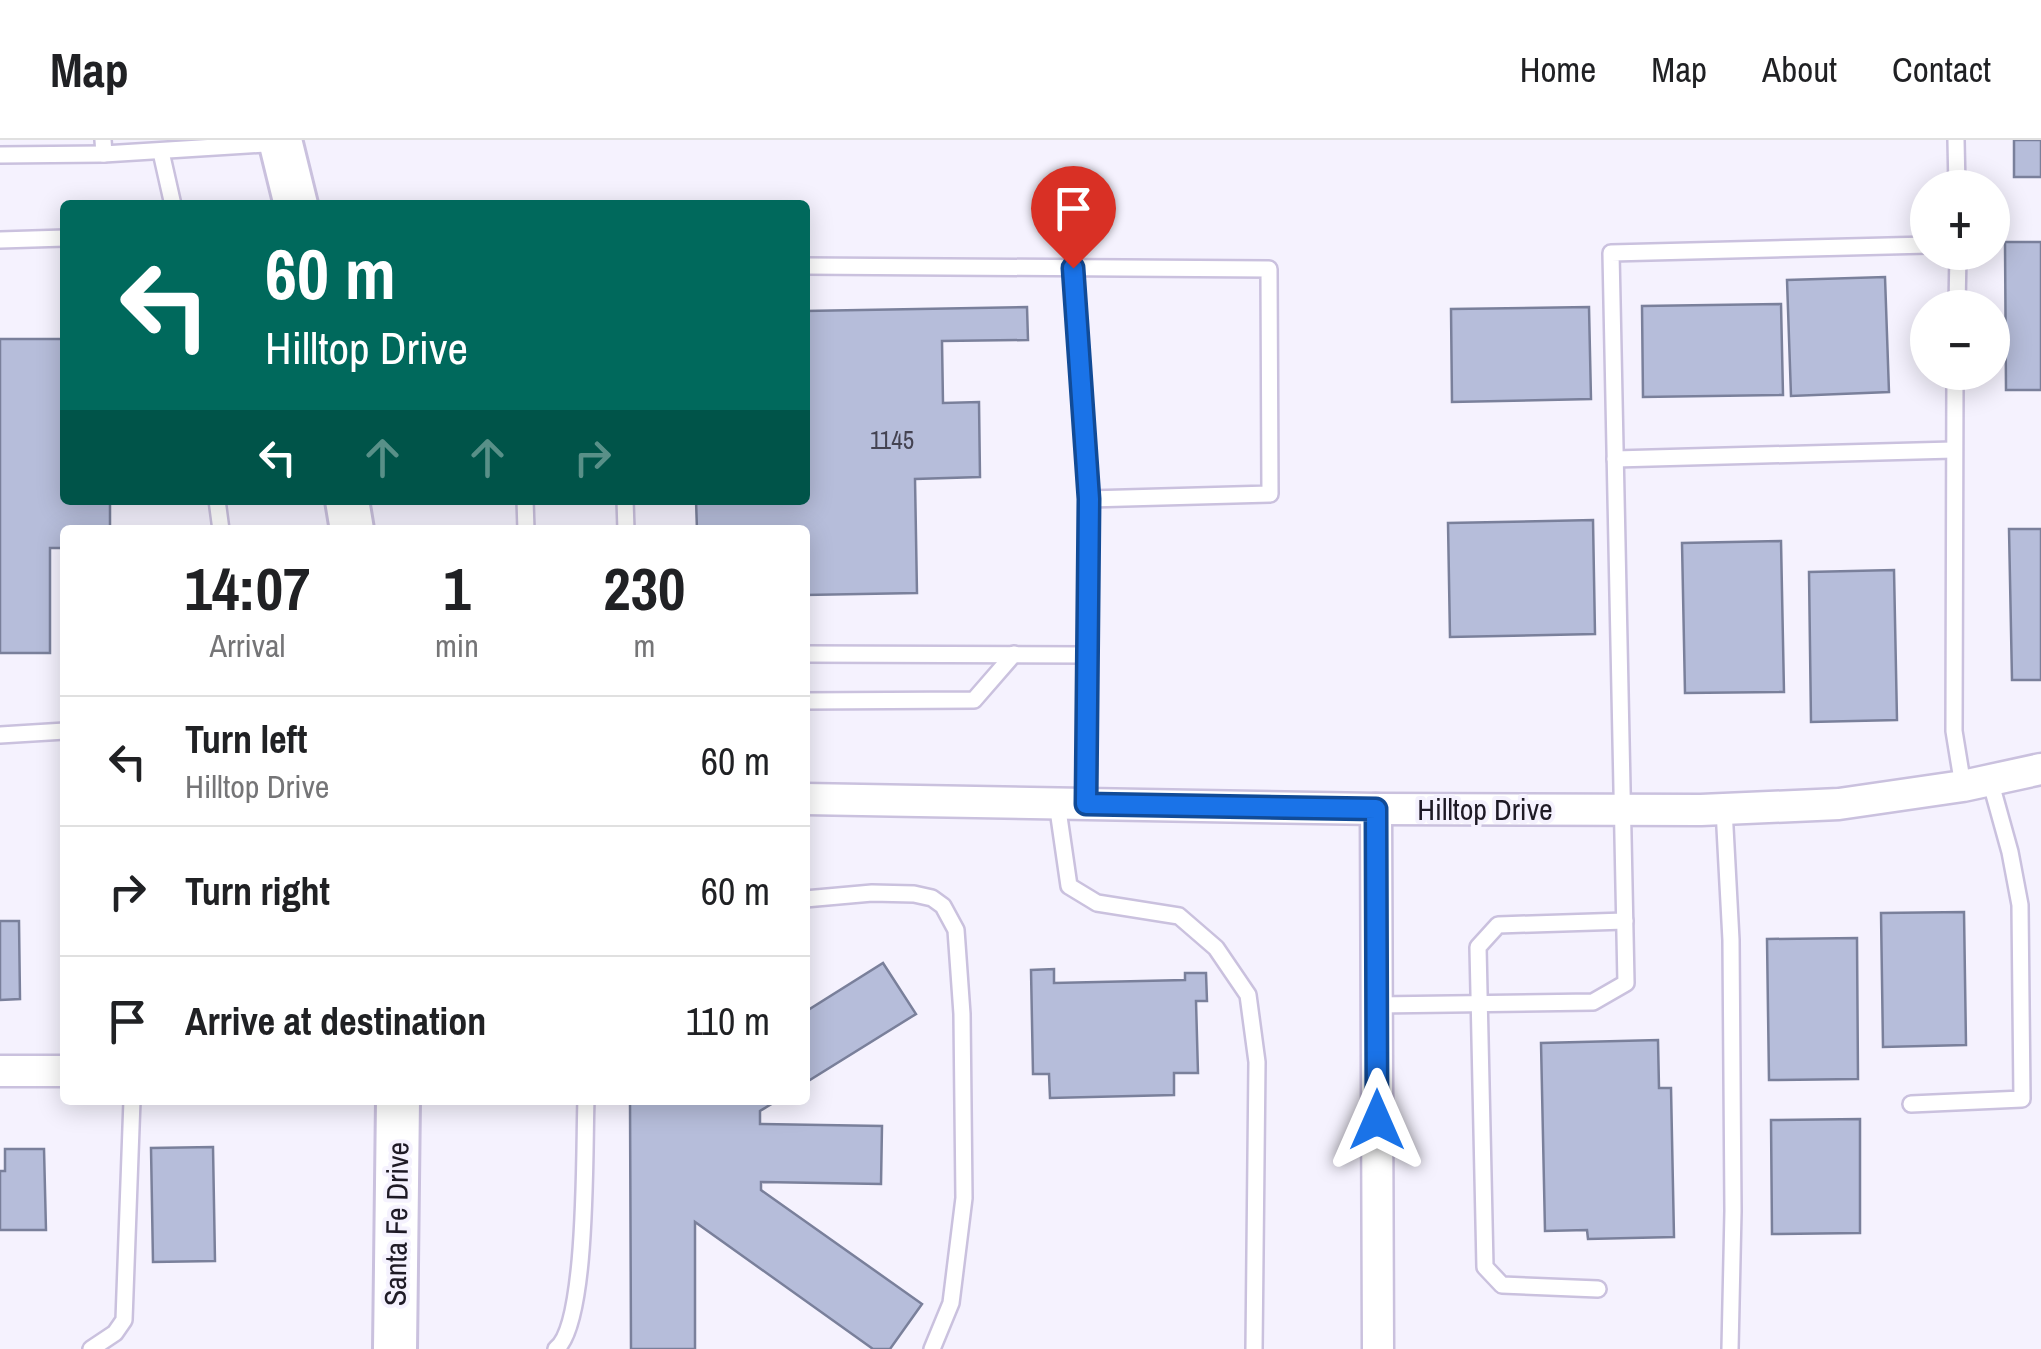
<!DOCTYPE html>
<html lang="en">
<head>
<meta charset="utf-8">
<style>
  :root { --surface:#fff; --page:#f2f2f2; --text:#202124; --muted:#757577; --line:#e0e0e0 }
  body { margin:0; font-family:"Archivo Narrow",sans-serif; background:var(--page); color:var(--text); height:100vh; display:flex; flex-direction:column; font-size:38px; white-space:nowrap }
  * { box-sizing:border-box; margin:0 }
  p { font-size:32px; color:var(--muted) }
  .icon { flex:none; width:55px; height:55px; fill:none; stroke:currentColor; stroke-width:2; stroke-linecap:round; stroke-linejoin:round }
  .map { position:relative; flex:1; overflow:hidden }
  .drawer { position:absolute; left:60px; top:385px; width:750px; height:580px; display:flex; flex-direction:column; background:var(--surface); border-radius:10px; box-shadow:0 5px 25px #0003 }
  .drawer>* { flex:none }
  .banner { position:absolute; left:60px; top:60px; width:750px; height:305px; border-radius:10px; box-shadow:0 5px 25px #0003; background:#00695c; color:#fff; overflow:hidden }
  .buttons { position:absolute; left:1910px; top:30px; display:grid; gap:20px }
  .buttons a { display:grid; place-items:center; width:100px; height:100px; border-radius:50%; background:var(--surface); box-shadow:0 5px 25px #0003; font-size:50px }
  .pin { position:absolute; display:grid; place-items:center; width:85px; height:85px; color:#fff; margin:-102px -42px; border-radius:50% 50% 50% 0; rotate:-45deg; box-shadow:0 0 10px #0007 }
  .pin .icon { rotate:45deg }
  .me { position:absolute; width:110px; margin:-55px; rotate:0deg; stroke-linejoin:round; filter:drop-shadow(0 0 8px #0008) }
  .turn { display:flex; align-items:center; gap:35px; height:210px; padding:0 40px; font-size:45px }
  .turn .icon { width:130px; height:130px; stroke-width:2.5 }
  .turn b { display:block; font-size:70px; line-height:85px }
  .lanes { display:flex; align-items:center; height:95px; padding:0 40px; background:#0003; justify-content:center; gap:50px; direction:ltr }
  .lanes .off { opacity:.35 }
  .eta { display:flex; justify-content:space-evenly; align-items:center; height:170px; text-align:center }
  .eta b { font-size:60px; font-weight:800; line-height:70px }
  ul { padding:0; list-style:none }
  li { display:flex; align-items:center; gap:30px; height:130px; padding:0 40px; border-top:2px solid var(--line) }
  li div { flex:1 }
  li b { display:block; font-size:38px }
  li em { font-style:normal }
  header { display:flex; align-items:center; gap:60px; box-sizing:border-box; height:140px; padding:0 50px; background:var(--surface); border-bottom:2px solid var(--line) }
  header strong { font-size:48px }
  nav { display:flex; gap:55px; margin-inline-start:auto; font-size:35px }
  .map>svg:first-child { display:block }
  .building { fill:#b6bdda; stroke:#7a809b; stroke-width:2.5 }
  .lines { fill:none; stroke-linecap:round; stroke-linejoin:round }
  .service-casing { stroke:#cac1de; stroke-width:20 }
  .minor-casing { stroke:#cac1de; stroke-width:35 }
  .secondary-casing { stroke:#cac1de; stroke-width:48 }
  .service { stroke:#fff; stroke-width:15 }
  .minor { stroke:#fff; stroke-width:30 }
  .secondary { stroke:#fff; stroke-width:42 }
  .route-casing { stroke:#114b97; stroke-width:25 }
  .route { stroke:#1a73e8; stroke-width:18 }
  .labels { text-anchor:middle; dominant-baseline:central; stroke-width:8; stroke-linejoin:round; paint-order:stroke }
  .number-label { font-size:25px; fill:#444352 }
  .street-label { font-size:30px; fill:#1e1a25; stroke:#f5f2fe }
</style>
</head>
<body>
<header>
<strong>Map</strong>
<nav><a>Home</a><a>Map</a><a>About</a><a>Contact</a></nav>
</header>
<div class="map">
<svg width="2041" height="1209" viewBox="0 0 2041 1209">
  <rect width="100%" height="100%" fill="#f5f2fe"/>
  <!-- building -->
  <g class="building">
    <rect x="2014" y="0" width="27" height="37"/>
    <polygon points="2005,102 2041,102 2041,250 2006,250"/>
    <polygon points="1885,137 1889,252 1791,256 1787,140"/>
    <polygon points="1781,164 1783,255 1643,257 1642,166"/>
    <polygon points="1027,167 1028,200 942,201 943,263 979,262 980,337 915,339 917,453 805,455 805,390 697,390 696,360 805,360 805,171"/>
    <polygon points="1589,167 1591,259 1452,262 1451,169"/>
    <polygon points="0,199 62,199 65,360 110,360 110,390 65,390 65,408 50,408 50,513 0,513"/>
    <polygon points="1593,380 1595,494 1450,497 1448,383"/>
    <polygon points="2009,389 2041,389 2041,540 2012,540"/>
    <polygon points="1781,401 1784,552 1685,553 1682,403"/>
    <polygon points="1894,430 1897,580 1811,582 1809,432"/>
    <polygon points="1964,772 1966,905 1883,907 1881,773"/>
    <polygon points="0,781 19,781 20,859 0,860"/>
    <polygon points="1857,798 1858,939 1769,940 1767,799"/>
    <polygon points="883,823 916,874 805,943 805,872"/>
    <polygon points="1054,829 1054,843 1185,840 1185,833 1206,833 1207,861 1196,861 1198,933 1174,933 1174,955 1050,958 1049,934 1033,934 1031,830"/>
    <polygon points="1658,900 1659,948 1671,948 1674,1097 1588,1099 1587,1090 1545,1091 1541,903"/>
    <polygon points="630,960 778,960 760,971 760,984 882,986 881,1044 761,1042 761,1050 922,1164 890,1209 873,1209 695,1082 695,1209 631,1209"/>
    <polygon points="1860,979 1860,1093 1772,1094 1771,980"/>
    <polygon points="213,1007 215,1121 153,1122 151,1008"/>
    <polygon points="5,1009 44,1009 46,1090 0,1090 0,1031 5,1031"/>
  </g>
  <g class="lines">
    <defs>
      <g id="service">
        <polyline points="103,0 104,14 280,3"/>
        <polyline points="1956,0 1957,48"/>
        <polyline points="161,12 173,65"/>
        <polyline points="0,15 104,14"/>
        <polyline points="0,100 65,98"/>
        <polyline points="805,126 1269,129 1270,354 1089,359 1086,664"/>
        <polyline points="1073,128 1089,359"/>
        <polyline points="1957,168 1958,112"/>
        <polyline points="1955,232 1954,591 1963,646"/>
        <polyline points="1615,319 1953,310"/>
        <polyline points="217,360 221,390"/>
        <polyline points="525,360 526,390"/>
        <polyline points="625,360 626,390"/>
        <polyline points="805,514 1088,515"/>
        <polyline points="805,561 974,560 1014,514"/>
        <polyline points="0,595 65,591"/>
        <polyline points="1057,663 1069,746 1097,763 1179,776 1216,808 1248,855 1257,922 1254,1209"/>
        <polyline points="1724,669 1731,800 1733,1071 1730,1209"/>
        <polyline points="805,759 872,753 914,754 932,758 943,766 956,790 962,874 964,1058 951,1163 932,1209"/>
        <polyline points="1377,865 1593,862 1626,843 1611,113 1928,105"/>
        <polyline points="1911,964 2022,959 2020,765 2010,712 1990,640"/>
        <polyline points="1598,1149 1502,1145 1485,1127 1478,807 1498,785 1625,781"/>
        <polyline points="91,1209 115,1193 124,1180 132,960"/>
        <path d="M556,1209C588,1184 584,1007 586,960"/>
      </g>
      <g id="minor">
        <polyline points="805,659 1376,669 1701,670 1839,664 1963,646 2041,629"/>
        <polyline points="1376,669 1378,1209"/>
        <polyline points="0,931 65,931"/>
      </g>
      <g id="secondary">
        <polyline points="280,0 296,65"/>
        <polyline points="347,360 352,390"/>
        <polyline points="395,1209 398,960"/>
      </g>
    </defs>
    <!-- service casing -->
    <use href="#service" class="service-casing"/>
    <!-- minor casing -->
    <use href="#minor" class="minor-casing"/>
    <!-- secondary casing -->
    <use href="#secondary" class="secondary-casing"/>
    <!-- service -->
    <use href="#service" class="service"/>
    <!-- minor -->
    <use href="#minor" class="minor"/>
    <!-- secondary -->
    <use href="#secondary" class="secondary"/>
  </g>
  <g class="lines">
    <defs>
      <polyline id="route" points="1073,128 1089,359 1086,664 1376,669 1377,980"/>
    </defs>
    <!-- route casing -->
    <use href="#route" class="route-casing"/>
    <!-- route -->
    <use href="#route" class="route"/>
  </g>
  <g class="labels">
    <!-- number labels -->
    <g class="number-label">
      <text x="892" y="300">1145</text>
    </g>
    <!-- street labels -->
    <g class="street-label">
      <text x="1485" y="669">Hilltop Drive</text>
      <text transform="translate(396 1084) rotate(-89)">Santa Fe Drive</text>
    </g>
  </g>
</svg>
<div class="buttons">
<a>+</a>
<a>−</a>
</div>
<div class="pin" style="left:1073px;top:128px;background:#d93025"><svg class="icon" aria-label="arrive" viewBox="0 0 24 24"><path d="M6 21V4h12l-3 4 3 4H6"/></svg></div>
<svg class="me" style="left:1377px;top:980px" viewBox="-20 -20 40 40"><path d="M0-17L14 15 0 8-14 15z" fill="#1a73e8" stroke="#fff" stroke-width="4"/></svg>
<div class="banner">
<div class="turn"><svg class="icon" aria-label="left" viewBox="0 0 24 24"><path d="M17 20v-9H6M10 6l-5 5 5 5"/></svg><div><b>60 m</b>Hilltop Drive</div></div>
<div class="lanes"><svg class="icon" aria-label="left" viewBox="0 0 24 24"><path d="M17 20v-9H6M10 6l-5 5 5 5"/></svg><svg class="icon off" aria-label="ahead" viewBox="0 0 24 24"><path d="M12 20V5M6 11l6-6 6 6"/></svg><svg class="icon off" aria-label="ahead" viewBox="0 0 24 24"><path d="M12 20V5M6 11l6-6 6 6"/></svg><svg class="icon off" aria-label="right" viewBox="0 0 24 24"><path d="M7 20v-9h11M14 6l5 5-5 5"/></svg></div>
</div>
<section class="drawer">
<div class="eta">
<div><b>14:07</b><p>Arrival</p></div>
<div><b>1</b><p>min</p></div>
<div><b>230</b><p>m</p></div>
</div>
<ul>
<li><svg class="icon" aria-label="left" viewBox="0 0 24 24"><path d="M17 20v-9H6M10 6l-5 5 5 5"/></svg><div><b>Turn left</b><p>Hilltop Drive</p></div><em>60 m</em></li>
<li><svg class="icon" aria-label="right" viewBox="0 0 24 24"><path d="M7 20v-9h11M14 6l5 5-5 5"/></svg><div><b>Turn right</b></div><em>60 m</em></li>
<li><svg class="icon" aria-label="arrive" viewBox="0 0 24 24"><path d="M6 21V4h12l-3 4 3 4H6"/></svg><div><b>Arrive at destination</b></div><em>110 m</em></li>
</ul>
</section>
</div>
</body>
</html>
